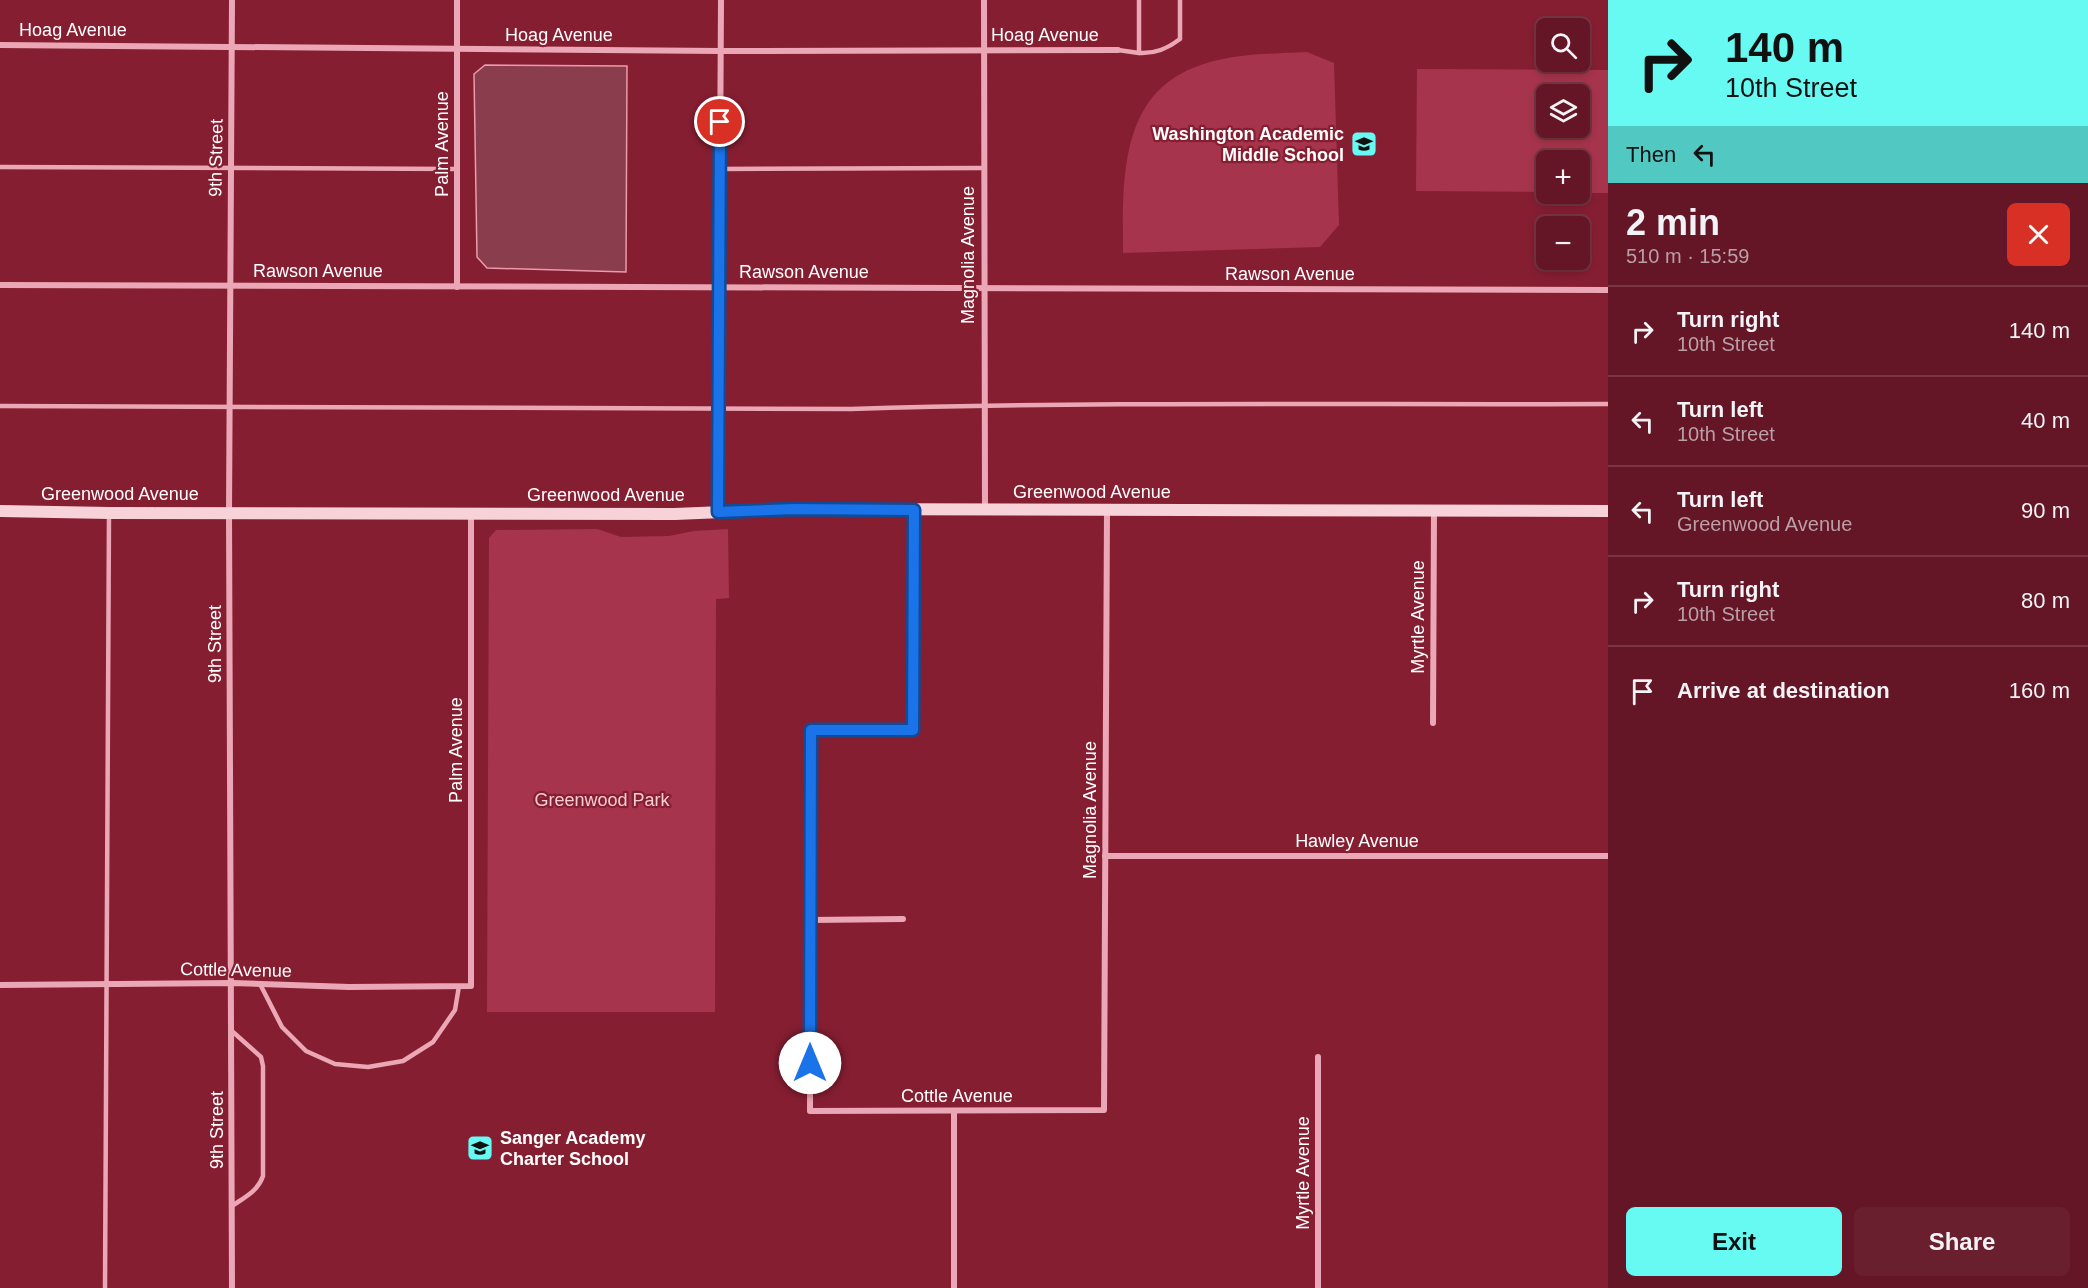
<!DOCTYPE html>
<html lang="en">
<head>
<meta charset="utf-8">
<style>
  :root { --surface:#641626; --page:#6a1f2e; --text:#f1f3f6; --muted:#bb9fa7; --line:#783543; --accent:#66faf3 }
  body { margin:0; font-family:Helvetica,sans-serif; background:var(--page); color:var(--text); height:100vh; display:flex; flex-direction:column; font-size:22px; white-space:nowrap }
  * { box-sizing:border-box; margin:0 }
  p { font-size:20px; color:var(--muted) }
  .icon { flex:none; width:33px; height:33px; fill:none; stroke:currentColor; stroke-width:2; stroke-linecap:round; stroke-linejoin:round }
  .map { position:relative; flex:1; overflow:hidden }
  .sheet { display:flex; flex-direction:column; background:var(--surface); width:480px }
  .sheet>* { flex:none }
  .banner { background:#66faf3; color:#111; overflow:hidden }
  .tools { position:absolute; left:1536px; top:18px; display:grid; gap:12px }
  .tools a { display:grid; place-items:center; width:54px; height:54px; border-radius:9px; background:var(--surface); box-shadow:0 3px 9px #0003,0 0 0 2px var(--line); font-size:30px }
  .pin { position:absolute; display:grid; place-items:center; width:51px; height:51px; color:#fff; margin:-26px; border:3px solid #fff; border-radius:50%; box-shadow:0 2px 6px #0007 }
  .me { position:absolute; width:66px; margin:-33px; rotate:0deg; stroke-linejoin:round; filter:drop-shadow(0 0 4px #0008) }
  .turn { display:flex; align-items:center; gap:21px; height:126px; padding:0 18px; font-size:27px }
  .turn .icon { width:78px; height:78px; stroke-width:2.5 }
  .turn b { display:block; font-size:42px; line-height:51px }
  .then { display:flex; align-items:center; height:57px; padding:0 18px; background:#0003; gap:12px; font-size:22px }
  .round { display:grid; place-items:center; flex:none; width:63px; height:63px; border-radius:9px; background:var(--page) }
  .overview { display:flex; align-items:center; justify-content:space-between; height:102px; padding:0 18px }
  h1 { font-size:36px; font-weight:700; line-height:45px }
  .cta { display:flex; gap:12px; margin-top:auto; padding:12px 18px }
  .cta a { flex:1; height:69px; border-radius:9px; background:var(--accent); color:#111; font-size:24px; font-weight:700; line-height:69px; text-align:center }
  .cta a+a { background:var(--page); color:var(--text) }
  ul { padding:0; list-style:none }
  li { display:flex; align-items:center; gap:18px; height:90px; padding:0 18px; border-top:2px solid var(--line) }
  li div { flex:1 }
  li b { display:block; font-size:22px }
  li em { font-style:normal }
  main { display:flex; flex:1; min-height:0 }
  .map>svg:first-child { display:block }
  .green { fill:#a6344c; fill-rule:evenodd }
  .water { fill:#8a3d4c; stroke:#ec9aac; stroke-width:1.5 }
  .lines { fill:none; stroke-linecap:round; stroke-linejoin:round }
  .lane { stroke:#eba7b5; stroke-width:4.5 }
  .street { stroke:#eba7b5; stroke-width:6 }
  .secondary { stroke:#f8d2d9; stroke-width:12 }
  .route-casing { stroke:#114b97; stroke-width:15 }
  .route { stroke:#1a73e8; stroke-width:10 }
  .labels { text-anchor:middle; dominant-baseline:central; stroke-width:4.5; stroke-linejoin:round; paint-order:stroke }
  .street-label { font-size:18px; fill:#fff; stroke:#861e32 }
  .poi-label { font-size:18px; font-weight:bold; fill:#fff; stroke:#861e32; text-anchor:end }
  .park-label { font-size:18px; fill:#f8ccd5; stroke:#861e32 }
</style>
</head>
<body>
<main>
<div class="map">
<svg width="1608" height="1288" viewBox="0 0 1608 1288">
  <rect width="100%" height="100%" fill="#861e32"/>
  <!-- green -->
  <g class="green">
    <path d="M1307,52L1334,63L1339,225L1320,247L1123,253C1123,185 1118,98 1193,68C1228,53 1270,54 1307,52Z"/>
    <path d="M1417,69L1608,70V193H1580V160H1546V192L1416,191ZM1580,94V128H1546V94Z"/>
    <polygon points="597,529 621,537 669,536 694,531 728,529 729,598 716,599 715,1012 487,1012 489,538 496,530"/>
  </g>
  <!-- water -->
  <polygon class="water" points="485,65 627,66 626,272 487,268 477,257 474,74"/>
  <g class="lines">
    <!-- lane -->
    <g class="lane">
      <path d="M1139,0V53C1155,54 1167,49 1180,39V0"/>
      <polyline points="1118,50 1139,53"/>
      <polyline points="0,167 457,169"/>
      <polyline points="720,169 983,168"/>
      <path d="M0,406L851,409C1104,401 1356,405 1608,404"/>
      <polyline points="260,984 282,1027 306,1051 335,1064 368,1067 403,1061 433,1042 455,1010 459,986"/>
      <path d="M232,1206C245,1197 258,1191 263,1176V1066L261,1057L233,1032"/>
      <polyline points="105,1288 109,513"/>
    </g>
    <!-- street -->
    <g class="street">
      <polyline points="232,0 229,512 232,1288"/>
      <polyline points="457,0 457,287"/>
      <polyline points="984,0 985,509"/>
      <polyline points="0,45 721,51 1118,50"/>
      <polyline points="0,285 1608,290"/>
      <polyline points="914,510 913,730 811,730 810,1111 1104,1110 1107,510"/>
      <polyline points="718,512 721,0"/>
      <polyline points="1433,723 1434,511"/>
      <polyline points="1105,856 1608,856"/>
      <polyline points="810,920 903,919"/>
      <polyline points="0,985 233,983 349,987 471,986 471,514"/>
      <polyline points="954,1288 954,1111"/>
      <polyline points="1318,1288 1318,1057"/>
    </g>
    <!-- secondary -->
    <polyline class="secondary" points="0,511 109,513 675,514 794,509 1608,511"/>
  </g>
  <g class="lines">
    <defs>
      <polyline id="route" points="720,122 718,512 794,509 914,510 913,730 811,730 810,1063"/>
    </defs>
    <!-- route casing -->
    <use href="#route" class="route-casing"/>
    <!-- route -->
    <use href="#route" class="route"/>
  </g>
  <!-- icons -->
  <defs>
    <symbol id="school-square" viewBox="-11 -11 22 22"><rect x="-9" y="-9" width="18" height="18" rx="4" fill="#66faf3" stroke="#861e32"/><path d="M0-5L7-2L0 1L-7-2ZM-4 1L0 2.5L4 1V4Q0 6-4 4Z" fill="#111"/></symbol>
  </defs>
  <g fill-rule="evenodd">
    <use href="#school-square" x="1349" y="129" width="30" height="30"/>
    <use href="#school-square" x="465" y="1133" width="30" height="30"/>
  </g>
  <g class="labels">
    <!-- street labels -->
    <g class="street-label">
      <text x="73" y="30">Hoag Avenue</text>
      <text x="559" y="35">Hoag Avenue</text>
      <text x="1045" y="35">Hoag Avenue</text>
      <text transform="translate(442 144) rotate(-90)">Palm Avenue</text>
      <text transform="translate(216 158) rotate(-89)">9th Street</text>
      <text transform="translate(968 255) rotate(-90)">Magnolia Avenue</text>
      <text x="318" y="271">Rawson Avenue</text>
      <text x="804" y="272">Rawson Avenue</text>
      <text x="1290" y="274">Rawson Avenue</text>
      <text x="1092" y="492">Greenwood Avenue</text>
      <text x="120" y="494">Greenwood Avenue</text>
      <text x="606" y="495">Greenwood Avenue</text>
      <text transform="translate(1418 617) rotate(-90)">Myrtle Avenue</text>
      <text transform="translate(215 644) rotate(-90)">9th Street</text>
      <text transform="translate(456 750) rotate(-90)">Palm Avenue</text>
      <text transform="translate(1090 810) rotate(-90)">Magnolia Avenue</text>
      <text x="1357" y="841">Hawley Avenue</text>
      <text transform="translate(236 970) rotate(1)">Cottle Avenue</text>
      <text x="957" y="1096">Cottle Avenue</text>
      <text transform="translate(217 1130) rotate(-90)">9th Street</text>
      <text transform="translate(1303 1173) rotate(-90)">Myrtle Avenue</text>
    </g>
    <!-- poi labels -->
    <g class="poi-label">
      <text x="1344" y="134">Washington Academic<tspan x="1344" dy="21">Middle School</tspan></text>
      <text x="500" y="1138" text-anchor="start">Sanger Academy<tspan x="500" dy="21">Charter School</tspan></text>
    </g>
    <!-- park labels -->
    <g class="park-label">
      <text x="602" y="800">Greenwood Park</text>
    </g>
  </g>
</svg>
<div class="tools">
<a><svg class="icon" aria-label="search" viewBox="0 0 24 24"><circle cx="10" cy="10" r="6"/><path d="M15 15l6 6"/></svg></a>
<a><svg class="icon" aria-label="layers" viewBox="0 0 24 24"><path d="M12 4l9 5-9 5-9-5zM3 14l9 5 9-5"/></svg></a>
<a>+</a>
<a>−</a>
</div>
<div class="pin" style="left:720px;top:122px;background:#d93025"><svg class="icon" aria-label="arrive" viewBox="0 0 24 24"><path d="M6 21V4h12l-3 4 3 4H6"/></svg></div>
<svg class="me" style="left:810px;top:1063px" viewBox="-20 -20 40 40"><circle r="19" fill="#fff"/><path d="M0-13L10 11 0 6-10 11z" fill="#1a73e8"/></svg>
</div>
<section class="sheet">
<div class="banner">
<div class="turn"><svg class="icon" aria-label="right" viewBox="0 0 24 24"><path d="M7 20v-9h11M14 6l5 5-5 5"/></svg><div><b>140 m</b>10th Street</div></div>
<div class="then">Then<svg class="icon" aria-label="left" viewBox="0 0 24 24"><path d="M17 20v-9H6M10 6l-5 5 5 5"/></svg></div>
</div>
<div class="overview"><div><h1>2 min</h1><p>510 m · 15:59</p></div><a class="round" style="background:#d93025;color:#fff"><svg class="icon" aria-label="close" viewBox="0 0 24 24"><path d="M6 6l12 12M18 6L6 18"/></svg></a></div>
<ul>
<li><svg class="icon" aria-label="right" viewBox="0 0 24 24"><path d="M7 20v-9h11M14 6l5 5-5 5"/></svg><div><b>Turn right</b><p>10th Street</p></div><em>140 m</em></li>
<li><svg class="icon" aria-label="left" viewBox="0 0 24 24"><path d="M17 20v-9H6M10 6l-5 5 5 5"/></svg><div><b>Turn left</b><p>10th Street</p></div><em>40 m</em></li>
<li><svg class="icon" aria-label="left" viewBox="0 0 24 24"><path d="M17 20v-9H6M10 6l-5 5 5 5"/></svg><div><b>Turn left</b><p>Greenwood Avenue</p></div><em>90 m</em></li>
<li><svg class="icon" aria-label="right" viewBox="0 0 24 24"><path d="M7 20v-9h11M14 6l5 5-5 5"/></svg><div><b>Turn right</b><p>10th Street</p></div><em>80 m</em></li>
<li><svg class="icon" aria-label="arrive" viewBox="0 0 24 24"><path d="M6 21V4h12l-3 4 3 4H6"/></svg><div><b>Arrive at destination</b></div><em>160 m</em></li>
</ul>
<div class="cta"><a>Exit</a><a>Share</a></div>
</section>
</main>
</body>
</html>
